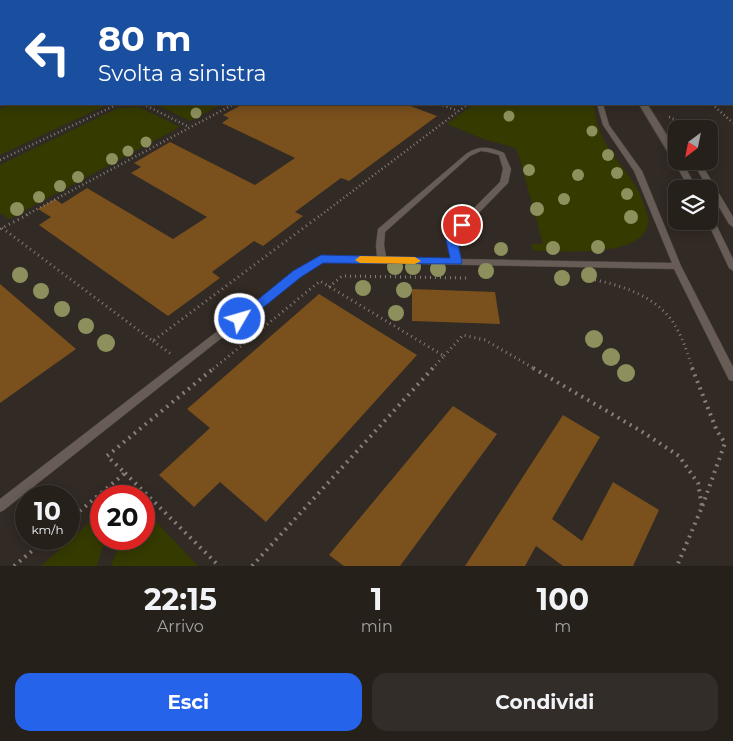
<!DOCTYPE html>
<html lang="it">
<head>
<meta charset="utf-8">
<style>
  :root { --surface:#26201b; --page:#322d28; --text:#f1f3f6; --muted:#a4a3a3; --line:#423e3a; --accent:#2563eb }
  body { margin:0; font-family:Montserrat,sans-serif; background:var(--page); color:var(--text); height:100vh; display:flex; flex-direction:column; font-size:19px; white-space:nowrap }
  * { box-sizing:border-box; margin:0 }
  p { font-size:16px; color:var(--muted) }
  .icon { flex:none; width:28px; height:28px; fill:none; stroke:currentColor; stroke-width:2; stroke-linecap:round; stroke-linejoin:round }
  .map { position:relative; height:566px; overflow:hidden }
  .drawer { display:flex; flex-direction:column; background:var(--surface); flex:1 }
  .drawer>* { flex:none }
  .top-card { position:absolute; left:0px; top:0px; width:734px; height:105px; box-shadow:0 2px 12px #0003,0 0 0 1px var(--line); background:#1a4fa0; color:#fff; overflow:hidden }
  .needle { width:32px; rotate:212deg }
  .fabs { position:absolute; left:668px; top:120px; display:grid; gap:10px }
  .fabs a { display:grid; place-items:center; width:50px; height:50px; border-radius:10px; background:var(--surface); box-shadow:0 2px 12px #0003,0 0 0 1px var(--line); font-size:25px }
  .speed { position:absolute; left:15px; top:485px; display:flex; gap:10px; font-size:25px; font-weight:700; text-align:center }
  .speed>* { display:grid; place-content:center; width:65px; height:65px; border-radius:50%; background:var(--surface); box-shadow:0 2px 12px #0003,0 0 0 1px var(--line); line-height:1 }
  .speed small { font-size:12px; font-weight:400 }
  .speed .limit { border:8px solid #d22; background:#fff; color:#111 }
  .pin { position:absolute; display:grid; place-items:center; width:42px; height:42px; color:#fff; margin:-21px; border:2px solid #fff; border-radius:50%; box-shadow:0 1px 5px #0007 }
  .me { position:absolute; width:55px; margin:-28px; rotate:52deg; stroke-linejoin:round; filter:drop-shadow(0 0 4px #0008) }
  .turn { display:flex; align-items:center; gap:18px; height:105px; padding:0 15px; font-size:22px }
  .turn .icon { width:65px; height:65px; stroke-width:2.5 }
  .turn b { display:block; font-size:35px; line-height:42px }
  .eta { display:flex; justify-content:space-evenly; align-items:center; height:85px; text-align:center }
  .eta b { font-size:30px; font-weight:700; line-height:35px }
  .cta { display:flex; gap:10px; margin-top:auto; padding:10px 15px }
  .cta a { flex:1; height:58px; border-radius:15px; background:var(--accent); color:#fff; font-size:20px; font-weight:700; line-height:58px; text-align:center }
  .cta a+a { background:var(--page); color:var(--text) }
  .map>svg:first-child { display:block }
  .green { fill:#353a00 }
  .building { fill:#7a501d }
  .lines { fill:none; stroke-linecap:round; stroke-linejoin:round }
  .service-casing { stroke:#4c4640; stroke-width:1 }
  .minor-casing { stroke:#4c4640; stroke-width:2 }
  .path-far3 { stroke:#857e79; stroke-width:2; stroke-dasharray:0.5 2.5; stroke-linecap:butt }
  .path-far2 { stroke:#857e79; stroke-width:2.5; stroke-dasharray:1 3; stroke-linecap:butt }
  .path-far1 { stroke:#857e79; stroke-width:3; stroke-dasharray:1 4; stroke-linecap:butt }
  .path { stroke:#857e79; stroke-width:4; stroke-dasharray:2 5; stroke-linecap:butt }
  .service { fill:#675d56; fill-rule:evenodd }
  .minor { fill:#675d56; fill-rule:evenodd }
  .tree { fill:#8d905c }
  .route { fill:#2563eb; stroke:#184099 }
  .slow { fill:#f59e0b }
</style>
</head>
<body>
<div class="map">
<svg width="733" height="566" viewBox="0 0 733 566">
  <rect width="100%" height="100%" fill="#322a24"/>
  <!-- green -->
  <g class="green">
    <polygon points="12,104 109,104 0,155 0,109"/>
    <polygon points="155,104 222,104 190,121"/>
    <path d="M474,104H594C597,146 620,158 639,192C643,201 646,211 649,221C648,224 647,229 645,232C629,257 560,251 533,251L531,244H543L519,156L515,148L483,139L447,124Z"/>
    <polygon points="139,107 180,127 9,219 0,213 0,165 118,108"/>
    <polygon points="144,509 198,566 111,566 121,539 144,539"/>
    <polygon points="101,512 101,539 105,539 97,566 41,566"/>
  </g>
  <!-- building -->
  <g class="building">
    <polygon points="243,104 405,104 437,116 349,181 341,178 295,212 303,216 263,246 254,241 212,272 220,278 168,316 39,225 51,217 38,209 55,199 62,204 87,188 173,239 207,217 131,173 141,167 134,163 170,142 255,185 295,158 222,123 229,118 223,115"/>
    <polygon points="0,284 76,349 0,403"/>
    <polygon points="412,289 495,292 500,324 412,321"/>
    <polygon points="319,294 417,355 266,522 220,482 194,507 159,475 210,428 187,409"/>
    <polygon points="453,406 497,434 400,566 344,566 329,555"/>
    <polygon points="563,415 600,437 552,519 582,541 613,482 659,510 633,566 563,566 536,546 525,566 465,566"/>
  </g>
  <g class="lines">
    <defs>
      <g id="service">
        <polygon points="551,0 556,0 556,1 552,1"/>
        <path d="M597,104H603L609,125L642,171L681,266L733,367V381L729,380L674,269L323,262L300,276L4,510L0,512V499L294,272L321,256L377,257L376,245L378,229L466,154C479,145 490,147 504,153L511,169L508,183L465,227L456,240L460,259L672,263L634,171L603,125ZM481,151L488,152L499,155L503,169L500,182L459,223L449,238L448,240L452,259L386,257L384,245L385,232L470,156Z"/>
        <polygon points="676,159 676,161 682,161 697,189 689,189 674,161"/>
        <polygon points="685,161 695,161 701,163 733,217 733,227 729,224 695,166"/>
        <polygon points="709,216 713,218 733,259 733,271 729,268 707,221 709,221"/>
      </g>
      <g id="minor">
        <rect x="579" y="0" width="7" height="1"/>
        <polygon points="639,104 647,104 676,150 676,160 671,157"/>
      </g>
    </defs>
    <!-- service casing -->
    <use href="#service" class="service-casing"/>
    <!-- minor casing -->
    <use href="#minor" class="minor-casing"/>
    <!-- path-far3 -->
    <g class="path-far3">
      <polyline points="161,0 164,1"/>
      <polyline points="367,0 372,1"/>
      <polyline points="64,1 67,0"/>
      <polyline points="230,1 233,0"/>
    </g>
    <!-- path-far2 -->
    <g class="path-far2">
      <polyline points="143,104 189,127"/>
      <polyline points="439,104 458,111"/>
      <polyline points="712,104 733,123"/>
      <polyline points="669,117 697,129"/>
      <polyline points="709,138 711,148 709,150"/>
      <polyline points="0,160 118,104"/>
      <polyline points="26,215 234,104"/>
      <polyline points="321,215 468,104"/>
    </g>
    <!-- path-far1 -->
    <g class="path-far1">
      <polyline points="2,228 153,341 322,214"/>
      <polyline points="0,229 29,214"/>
      <path d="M595,280C625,286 662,299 677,329C684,341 688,356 693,369"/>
      <polyline points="329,287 342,276 466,278"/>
      <polyline points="153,341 171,354"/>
      <polyline points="444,356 463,335 485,340 535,369"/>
      <polyline points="213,369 320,281 444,356 432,369"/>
    </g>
    <!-- path -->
    <g class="path">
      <polyline points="533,368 641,431 679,456 698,483 702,507 677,566"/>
      <polyline points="692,368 717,431 725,443 702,507"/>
      <polyline points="125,473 219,566"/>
      <polyline points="69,520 125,473 107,456 214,368"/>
      <polyline points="14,566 46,539"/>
      <polyline points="252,566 433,368"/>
    </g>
    <!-- service -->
    <use href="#service" class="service"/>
    <!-- minor -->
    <use href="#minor" class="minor"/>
  </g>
  <!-- trees -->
  <g class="tree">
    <circle cx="196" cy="113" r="5.5"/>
    <circle cx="509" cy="116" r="5.5"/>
    <circle cx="592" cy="131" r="5.5"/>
    <circle cx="146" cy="142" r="5.5"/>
    <circle cx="128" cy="151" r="5.5"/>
    <circle cx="608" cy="155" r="6"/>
    <circle cx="112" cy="159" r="6"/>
    <circle cx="529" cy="170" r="6"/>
    <circle cx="617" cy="173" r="6"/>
    <circle cx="578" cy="175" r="6"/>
    <circle cx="78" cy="177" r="6"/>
    <circle cx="60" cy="186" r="6"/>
    <circle cx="627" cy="194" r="6"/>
    <circle cx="39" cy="197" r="6"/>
    <circle cx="564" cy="199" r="6"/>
    <circle cx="17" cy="209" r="7"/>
    <circle cx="537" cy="209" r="7"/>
    <circle cx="631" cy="217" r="7"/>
    <circle cx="598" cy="247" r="7"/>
    <circle cx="553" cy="248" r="7"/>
    <circle cx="501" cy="249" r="7"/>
    <circle cx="395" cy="267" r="8"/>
    <circle cx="413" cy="267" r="8"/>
    <circle cx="438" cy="269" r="8"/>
    <circle cx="486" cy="271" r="8"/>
    <circle cx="20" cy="275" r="8"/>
    <circle cx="589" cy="275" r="8"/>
    <circle cx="562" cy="278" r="8"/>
    <circle cx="363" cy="288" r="8"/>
    <circle cx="404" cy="290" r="8"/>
    <circle cx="41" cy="291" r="8"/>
    <circle cx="62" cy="309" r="8"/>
    <circle cx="396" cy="313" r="8"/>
    <circle cx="86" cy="326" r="8"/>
    <circle cx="594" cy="339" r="9"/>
    <circle cx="106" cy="343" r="9"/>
    <circle cx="611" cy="357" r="9"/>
    <circle cx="626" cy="373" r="9"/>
  </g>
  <!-- route -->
  <polygon class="route" points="462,222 467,225 457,240 462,262 461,264 323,263 301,277 245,322 236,322 234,319 293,271 321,255 450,258 446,240 458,223"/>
  <!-- slow -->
  <polygon class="slow" points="360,256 415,257 421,261 415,264 360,263 355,260"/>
</svg>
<div class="fabs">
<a><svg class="needle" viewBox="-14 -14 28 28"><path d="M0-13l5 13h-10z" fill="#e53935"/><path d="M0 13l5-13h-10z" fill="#a4a3a3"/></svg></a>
<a><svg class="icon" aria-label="layers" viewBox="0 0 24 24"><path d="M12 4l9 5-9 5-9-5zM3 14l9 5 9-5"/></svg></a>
</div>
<div class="speed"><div>10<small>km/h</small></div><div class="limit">20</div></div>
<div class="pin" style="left:462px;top:225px;background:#d93025"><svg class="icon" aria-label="arrive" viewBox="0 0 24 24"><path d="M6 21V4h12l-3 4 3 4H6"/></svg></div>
<svg class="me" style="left:240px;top:319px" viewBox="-20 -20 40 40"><circle r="17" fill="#2563eb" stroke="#fff" stroke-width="3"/><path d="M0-11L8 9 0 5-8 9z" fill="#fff"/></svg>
<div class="top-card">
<div class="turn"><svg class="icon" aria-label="left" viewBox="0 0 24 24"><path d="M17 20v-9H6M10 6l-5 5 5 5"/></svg><div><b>80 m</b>Svolta a sinistra</div></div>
</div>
</div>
<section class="drawer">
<div class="eta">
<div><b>22:15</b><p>Arrivo</p></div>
<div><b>1</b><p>min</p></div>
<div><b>100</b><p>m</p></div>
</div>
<div class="cta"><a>Esci</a><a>Condividi</a></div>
</section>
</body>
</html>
